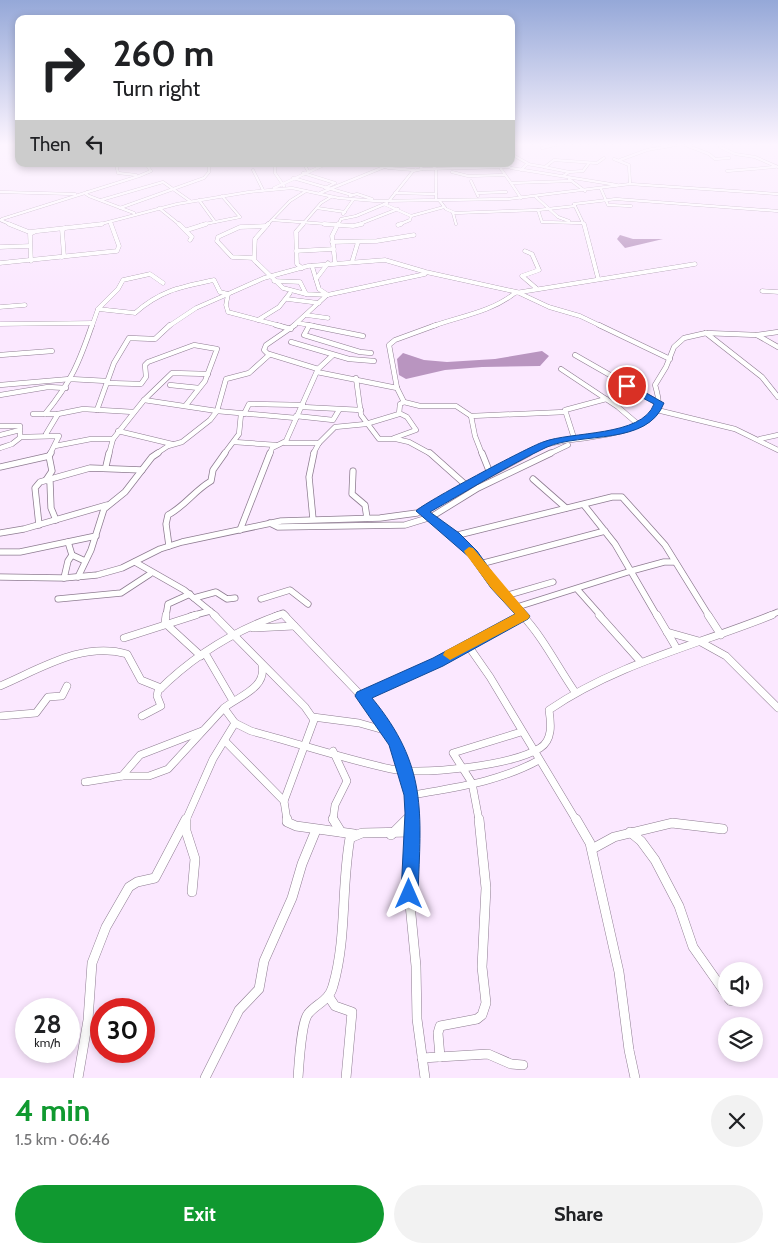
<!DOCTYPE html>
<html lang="en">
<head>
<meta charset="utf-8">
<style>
  :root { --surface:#fff; --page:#f2f2f2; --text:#202124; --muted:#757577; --accent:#109930 }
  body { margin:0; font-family:Cabin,sans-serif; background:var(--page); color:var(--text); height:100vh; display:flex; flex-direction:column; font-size:19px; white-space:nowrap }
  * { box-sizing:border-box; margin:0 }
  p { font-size:16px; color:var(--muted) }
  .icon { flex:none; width:28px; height:28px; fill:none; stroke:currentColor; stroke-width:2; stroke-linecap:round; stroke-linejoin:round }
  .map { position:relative; height:1078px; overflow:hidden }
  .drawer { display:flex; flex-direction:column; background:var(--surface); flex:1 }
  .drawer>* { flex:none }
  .banner { position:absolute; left:15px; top:15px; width:500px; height:152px; border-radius:10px; box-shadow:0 2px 8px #0003; background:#fff; color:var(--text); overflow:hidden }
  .buttons { position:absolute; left:718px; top:962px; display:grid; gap:10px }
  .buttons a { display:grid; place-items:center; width:45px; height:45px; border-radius:50%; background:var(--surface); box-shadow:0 2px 8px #0003; font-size:25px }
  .speed { position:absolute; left:15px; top:998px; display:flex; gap:10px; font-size:25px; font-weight:700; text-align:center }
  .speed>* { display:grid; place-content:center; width:65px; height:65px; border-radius:50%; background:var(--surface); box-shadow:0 2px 8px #0003; line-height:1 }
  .speed small { font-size:12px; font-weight:400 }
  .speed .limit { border:8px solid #d22; background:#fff; color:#111 }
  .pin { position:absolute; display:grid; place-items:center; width:42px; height:42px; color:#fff; margin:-21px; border:2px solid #fff; border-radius:50%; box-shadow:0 1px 5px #0007 }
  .me { position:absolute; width:55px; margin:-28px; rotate:0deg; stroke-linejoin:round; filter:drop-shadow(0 0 4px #0008) }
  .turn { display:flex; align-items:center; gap:18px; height:105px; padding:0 15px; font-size:22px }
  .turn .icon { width:65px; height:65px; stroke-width:2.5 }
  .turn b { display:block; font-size:35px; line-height:42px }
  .then { display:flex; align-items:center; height:48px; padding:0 15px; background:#0003; gap:10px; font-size:19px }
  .round { display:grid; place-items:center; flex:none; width:52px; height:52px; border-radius:26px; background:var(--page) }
  .head { display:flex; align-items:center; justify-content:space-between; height:85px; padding:0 15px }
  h1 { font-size:30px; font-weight:700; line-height:38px; color:var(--accent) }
  .button { display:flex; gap:10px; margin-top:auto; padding:10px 15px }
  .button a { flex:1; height:58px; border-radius:30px; background:var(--accent); color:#fff; font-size:20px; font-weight:700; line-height:58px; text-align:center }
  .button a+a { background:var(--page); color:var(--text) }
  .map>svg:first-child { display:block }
  .water { fill:#b995c0 }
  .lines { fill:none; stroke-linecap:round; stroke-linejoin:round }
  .minor-far5-casing { stroke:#8e7c91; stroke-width:3 }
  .minor-far4-casing { stroke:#8e7c91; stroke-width:4.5 }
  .minor-far3-casing { stroke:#8e7c91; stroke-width:5.5 }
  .minor-far2-casing { stroke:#8e7c91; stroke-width:7 }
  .minor-far1-casing { stroke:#8e7c91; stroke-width:8 }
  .minor-casing { stroke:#8e7c91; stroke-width:10 }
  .minor-far5 { stroke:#fff; stroke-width:2.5 }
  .minor-far4 { stroke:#fff; stroke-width:4 }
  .minor-far3 { stroke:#fff; stroke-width:4.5 }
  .minor-far2 { stroke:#fff; stroke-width:5.5 }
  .minor-far1 { stroke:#fff; stroke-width:7 }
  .minor { stroke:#fff; stroke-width:9 }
  .route { fill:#1a73e8; stroke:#114b97 }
  .slow { fill:#f59e0b }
</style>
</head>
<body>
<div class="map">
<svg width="778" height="1078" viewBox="0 0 778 1078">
  <rect width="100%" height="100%" fill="#fbe8ff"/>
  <!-- water -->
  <g class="water">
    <polygon points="620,235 633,239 663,239 625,248 617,239"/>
    <polygon points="542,351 549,356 540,366 482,367 445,370 406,379 399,375 397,359 403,353 424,360 447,362 495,359"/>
  </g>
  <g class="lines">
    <defs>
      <g id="minor-far5">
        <polyline points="683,144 709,154 715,159 729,158"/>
        <polyline points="720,147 735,154 755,157 778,167"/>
        <polyline points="542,148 559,144"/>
        <polyline points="511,154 529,164"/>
        <polyline points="614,159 629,165 630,184"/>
        <polyline points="620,160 647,150 681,144"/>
        <polyline points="116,164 118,173 136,175"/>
        <polyline points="275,164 275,173 284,186"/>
        <polyline points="304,164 308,171"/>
        <polyline points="375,164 389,168 414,170"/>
        <polyline points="432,164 436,170 436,198"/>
        <polyline points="503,164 511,168 617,185"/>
        <polyline points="544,167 569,172"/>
        <polyline points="422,169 507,167"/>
        <polyline points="501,169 511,183 571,181"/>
        <polyline points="253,170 263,190"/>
        <polyline points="521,170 527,164 545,167 554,160 597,163 604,158"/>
        <polyline points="727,171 775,167"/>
        <polyline points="452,172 468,176 505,175"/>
        <polyline points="303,173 335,183 325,188"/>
        <polyline points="563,176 569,172 583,171 589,163"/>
        <polyline points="293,178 352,195"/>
        <polyline points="569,179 585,191"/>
        <polyline points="471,181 478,196"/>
        <polyline points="511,183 521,198"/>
        <polyline points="274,188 326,164"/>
        <polyline points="601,189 608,205 631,206"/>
        <polyline points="0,192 75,194"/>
        <polyline points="87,192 86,194 89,196 134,213"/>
        <polyline points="320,193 384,167"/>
        <polyline points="395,193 436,194"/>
        <polyline points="477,193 506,192"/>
        <polyline points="350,196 357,194 372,199"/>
        <polyline points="536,197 558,217 569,221"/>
        <polyline points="101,200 163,182 190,201"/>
        <polyline points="199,200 215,222"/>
        <polyline points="439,200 446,209 455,213 538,210"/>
        <polyline points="389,201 413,171 422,169 419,164"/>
        <polyline points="384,204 411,216 410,220 398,225"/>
        <polyline points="575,206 538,210 542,222 583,223"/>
        <polyline points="120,208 204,178 209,172 209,164"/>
        <polyline points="159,208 180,225"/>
        <polyline points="317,208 345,212"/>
        <polyline points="453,213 456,224"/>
        <polyline points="343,214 353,200"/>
        <polyline points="411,216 444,207"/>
        <polyline points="2,219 139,176 151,171 146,164"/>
        <polyline points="0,220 12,225"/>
        <polyline points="272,220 341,225"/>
        <polyline points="110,222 111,225"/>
        <polyline points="97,225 177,204 249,192 292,188 339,198 376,201 508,199 630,184 778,194"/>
        <polyline points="200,225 240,217 222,196"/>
        <polyline points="267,225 290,201 306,191"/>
        <polyline points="302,225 321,203 331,197"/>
        <polyline points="338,225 341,219 356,216 387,203"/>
        <polyline points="357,225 398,209"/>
        <polyline points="584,225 574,204 616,199 778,211"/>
      </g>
      <g id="minor-far4">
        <polyline points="9,224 29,232 102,224"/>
        <polyline points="179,224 192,237 190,240"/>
        <polyline points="268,224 255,239 254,260 283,288 306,294"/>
        <polyline points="324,224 353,226 362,224"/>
        <polyline points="584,224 598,278"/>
        <polyline points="398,225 401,224"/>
        <polyline points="187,230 206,224"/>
        <polyline points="332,242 377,241 414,235"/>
        <polyline points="0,247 30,246"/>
        <polyline points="296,251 334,249"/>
        <polyline points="525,251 532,254 539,270 522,276 536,288"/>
        <polyline points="62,257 64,256 62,230 65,228"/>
        <polyline points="253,258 232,257 217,241 218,237 240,227 266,226"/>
        <polyline points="31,261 30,234 34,232"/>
        <polyline points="335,262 332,236 338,224"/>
        <polyline points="352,262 358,242"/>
        <polyline points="0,263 117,251 119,246 111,224"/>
        <polyline points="312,266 319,289 328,295"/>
        <polyline points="302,268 297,264 296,232 303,224"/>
        <polyline points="316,279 328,263"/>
        <polyline points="274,281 300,282 306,294 327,295"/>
        <polyline points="762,291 778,292"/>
        <polyline points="228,294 226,305 228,312 281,326"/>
        <polyline points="287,299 319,303"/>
        <polyline points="0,307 25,305"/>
        <path d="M98,309L135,313C161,290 181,287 214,280L220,292L228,294L264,278L308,266L385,260L426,272L517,292L549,307L580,316L601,326"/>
        <polyline points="306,315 328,318"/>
        <polyline points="258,320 279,307 290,293"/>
        <polyline points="298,323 314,326"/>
        <polyline points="0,324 92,323"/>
        <polyline points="92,326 98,309 118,289 123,280 150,274 163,283"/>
        <polyline points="169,326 196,308 228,294"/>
        <polyline points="293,326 327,295 425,274"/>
        <path d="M433,326C461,316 491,312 515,293L695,264"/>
      </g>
      <g id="minor-far3">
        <polyline points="276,325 291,329"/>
        <polyline points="308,325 363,336"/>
        <polyline points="599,325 670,359"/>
        <polyline points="309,326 304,335 360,352 371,353"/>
        <polyline points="706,333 762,377 778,397"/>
        <polyline points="757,335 778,347"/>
        <polyline points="291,342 349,359 374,361"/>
        <polyline points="269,354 318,369"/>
        <polyline points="0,355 52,351"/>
        <polyline points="575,355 659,403"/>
        <polyline points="561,369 618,407 639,425"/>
        <polyline points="317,372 397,388"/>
        <polyline points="356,378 361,415 379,439 396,439 409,442 431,454"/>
        <polyline points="107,383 141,384 146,377 145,365 148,362 194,345 217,349 205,381 186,405"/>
        <polyline points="0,385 70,379 107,381"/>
        <polyline points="170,385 199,388"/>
        <polyline points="0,395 48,387 66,388"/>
        <polyline points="144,400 172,373 208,374"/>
        <polyline points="404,402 397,388 389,345 395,340 436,325"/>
        <polyline points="302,407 361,410"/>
        <polyline points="97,410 114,363 129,338 155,339 170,325"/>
        <polyline points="657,410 735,429 778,450"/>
        <polyline points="33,414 58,414 83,409 134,412"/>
        <path d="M45,414C71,382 79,363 92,325"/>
        <polyline points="244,414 249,404 303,405"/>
        <polyline points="296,416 333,420 339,410"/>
        <polyline points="471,416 475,436 482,454"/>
        <polyline points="0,426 20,426 20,437"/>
        <polyline points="118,431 172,444"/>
        <polyline points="46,434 58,414"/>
        <polyline points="0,435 20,430"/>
        <polyline points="394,438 416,430 407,417 401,414"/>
        <polyline points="574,438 565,410 606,399"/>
        <polyline points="760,439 778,435"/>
        <polyline points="234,442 276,445"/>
        <polyline points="285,443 319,443"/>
        <polyline points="55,446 91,439 113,439"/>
        <polyline points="0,448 12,444 21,437 59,436 50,454"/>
        <polyline points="109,454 113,439 144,400 217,411 296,418"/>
        <polyline points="156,454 168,446 182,442 210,420 217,411 226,379 249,373 269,355 264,350 266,345 295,325"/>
        <polyline points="224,454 239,434 241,414"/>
        <polyline points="270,454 272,448 286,441 318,369 333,355"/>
        <polyline points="313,454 319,443 335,427 366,424 399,414 400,404 404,402 420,406 456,406 471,416 565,412"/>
        <path d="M527,454C533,451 541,446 548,444C574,437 646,437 658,408C660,401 657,392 655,385L666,367L674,347L684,338L706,333L757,335L778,332"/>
        <polyline points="549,454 568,445"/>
      </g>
      <g id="minor-far2">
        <polyline points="51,453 49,456 52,471 46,480 50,482 51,508 56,520"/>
        <polyline points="430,453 467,486"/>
        <polyline points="482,453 490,473"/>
        <polyline points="106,466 109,453"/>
        <polyline points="0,467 49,456"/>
        <polyline points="353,471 352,494 365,505 367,518"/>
        <polyline points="533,479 566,508"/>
        <polyline points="584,505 615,544 657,616"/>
        <polyline points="422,511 473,554 495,585 523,616"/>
        <polyline points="313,519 309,477 314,453"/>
        <polyline points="270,523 278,527 405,525 431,517 478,488 551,453"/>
        <polyline points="39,525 35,488 40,482 90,468 142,470"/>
        <polyline points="240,530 270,453"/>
        <polyline points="0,533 24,529 107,505"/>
        <polyline points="454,536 612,497 622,497 665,545 709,616"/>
        <path d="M169,546L166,524L168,515C185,506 194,491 211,481L213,470L225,453"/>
        <polyline points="0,552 20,552 96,536"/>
        <polyline points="72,555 85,561"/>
        <polyline points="135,562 184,590 216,616"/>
        <polyline points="480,564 605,531"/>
        <polyline points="0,577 64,578 97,575 122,568 160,549 182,542 281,521 380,518 417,513 529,453"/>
        <polyline points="78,577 91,550 104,509 125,492 152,457 158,453"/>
        <polyline points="64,578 68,561 72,555 68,542"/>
        <polyline points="577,589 601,616"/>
        <polyline points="505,596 553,582"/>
        <polyline points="194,598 216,592 227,599 235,598"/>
        <polyline points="58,599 121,593 150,574"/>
        <polyline points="261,599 290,590 308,604"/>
        <polyline points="517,607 631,571 664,562 675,562"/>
        <polyline points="166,616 168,604 190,594"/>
        <polyline points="191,616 210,611"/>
        <polyline points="275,616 283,613 286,616"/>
        <polyline points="769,616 778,612"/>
      </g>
      <g id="minor-far1">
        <polyline points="166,615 165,623 201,656"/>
        <polyline points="214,615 305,707 314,720 284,801 287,820"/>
        <polyline points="284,615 371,706 391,732 412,795 413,820"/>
        <path d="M522,615C543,637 557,666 575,692"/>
        <polyline points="599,615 641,662"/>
        <polyline points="657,615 677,649"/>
        <polyline points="708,615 721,635"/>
        <polyline points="253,628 294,626"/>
        <polyline points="667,632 699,641 726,656 778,708"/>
        <polyline points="124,638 196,615"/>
        <polyline points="467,644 490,677 576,820"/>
        <polyline points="205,653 233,701"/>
        <path d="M0,686C40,669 83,641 127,654L141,680L161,688"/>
        <polyline points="362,696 438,662 524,616"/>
        <polyline points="0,716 36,713 48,697 62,696 67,686"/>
        <path d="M142,716L161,706L157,696L158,691C192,657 234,631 279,615"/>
        <polyline points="313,717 359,723 391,732"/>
        <path d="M235,723L251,731C297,743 344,759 391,769C424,775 511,766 540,748C553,740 551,723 549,710C616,664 697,645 772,615"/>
        <polyline points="225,741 284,801"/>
        <polyline points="333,751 347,781 335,805 333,820"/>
        <polyline points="122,776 140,755 202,731"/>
        <polyline points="85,782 122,776 149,776 168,769 224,708"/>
        <path d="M412,795C457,787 499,782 539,760"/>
        <path d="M186,820L213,759L235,723L224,708C239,696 267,688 262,665"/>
        <polyline points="406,820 413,813"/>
        <polyline points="479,820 472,783 453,753 521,732"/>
      </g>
      <g id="minor">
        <polyline points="287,819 287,822 296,826 354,834"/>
        <polyline points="333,819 341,832"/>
        <polyline points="413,819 409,894 416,966 417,1019 425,1078"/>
        <polyline points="576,819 590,843 619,972 629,1050 635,1078"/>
        <polyline points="186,821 186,831 195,859 192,892"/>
        <polyline points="630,832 641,841 655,860 679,906 693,947 726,994"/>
        <polyline points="391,835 407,819"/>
        <polyline points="592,849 614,837 672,823 723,829"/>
        <polyline points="329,997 335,1006 352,1012 346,1078"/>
        <polyline points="729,999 731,1001"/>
        <polyline points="440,1057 438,1033 440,1026 477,1019 482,1015 486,1003 482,967 486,888 479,819"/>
        <polyline points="422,1058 488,1054 511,1064 523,1065"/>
        <polyline points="78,1078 88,1020 92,963 106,927 129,887 137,882 155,878 186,819"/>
        <polyline points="205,1078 239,1010 259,989 264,961 292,898 302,864 316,830"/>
        <path d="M298,1078C299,1065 301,1023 308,1014C317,1003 329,1001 333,986C347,938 341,887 350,838L362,833L412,832"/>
      </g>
    </defs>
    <!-- minor-far5 casing -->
    <use href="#minor-far5" class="minor-far5-casing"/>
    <!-- minor-far4 casing -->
    <use href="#minor-far4" class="minor-far4-casing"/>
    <!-- minor-far3 casing -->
    <use href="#minor-far3" class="minor-far3-casing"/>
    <!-- minor-far2 casing -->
    <use href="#minor-far2" class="minor-far2-casing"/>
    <!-- minor-far1 casing -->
    <use href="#minor-far1" class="minor-far1-casing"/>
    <!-- minor casing -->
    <use href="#minor" class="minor-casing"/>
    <!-- minor-far5 -->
    <use href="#minor-far5" class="minor-far5"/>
    <!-- minor-far4 -->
    <use href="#minor-far4" class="minor-far4"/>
    <!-- minor-far3 -->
    <use href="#minor-far3" class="minor-far3"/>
    <!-- minor-far2 -->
    <use href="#minor-far2" class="minor-far2"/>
    <!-- minor-far1 -->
    <use href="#minor-far1" class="minor-far1"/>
    <!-- minor -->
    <use href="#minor" class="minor"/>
  </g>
  <!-- sky -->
  <linearGradient id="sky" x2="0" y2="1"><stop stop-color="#95a8d8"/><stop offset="0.49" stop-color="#fdf5ff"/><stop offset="1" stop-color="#fdf5ff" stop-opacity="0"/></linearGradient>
  <rect width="778" height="295" fill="url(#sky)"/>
  <!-- route -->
  <path class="route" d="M624,384H630L664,403C648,446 581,432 547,447C507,466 469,490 430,512L459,533L477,551L499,582L530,616L528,619L443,666L372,698C428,766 421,812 418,894L415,900L409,903L403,900L401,894L405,813L404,795L389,745L355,696L357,692L433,658L515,614L491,588L469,557L416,511C423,503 528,447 543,442C571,431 642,437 654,404L624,388Z"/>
  <!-- slow -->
  <polygon class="slow" points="469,547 473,548 530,616 528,619 450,660 443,655 445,651 515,614 491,588 465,553 464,551"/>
</svg>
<div class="buttons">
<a><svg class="icon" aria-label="sound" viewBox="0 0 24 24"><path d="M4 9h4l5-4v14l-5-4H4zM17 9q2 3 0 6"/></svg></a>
<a><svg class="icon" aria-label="layers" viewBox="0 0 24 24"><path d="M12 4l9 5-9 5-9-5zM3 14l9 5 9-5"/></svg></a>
</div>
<div class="speed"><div>28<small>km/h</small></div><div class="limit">30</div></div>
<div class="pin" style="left:627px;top:386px;background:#d93025"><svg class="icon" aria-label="arrive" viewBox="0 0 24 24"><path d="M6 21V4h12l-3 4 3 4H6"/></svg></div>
<svg class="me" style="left:409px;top:894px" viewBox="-20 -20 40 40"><path d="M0-17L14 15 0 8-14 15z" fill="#1a73e8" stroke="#fff" stroke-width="4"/></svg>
<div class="banner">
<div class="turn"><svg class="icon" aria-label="right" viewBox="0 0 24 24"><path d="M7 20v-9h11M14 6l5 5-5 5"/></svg><div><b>260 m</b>Turn right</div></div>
<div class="then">Then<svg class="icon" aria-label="left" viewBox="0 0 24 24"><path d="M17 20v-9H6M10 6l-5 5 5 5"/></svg></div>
</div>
</div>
<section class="drawer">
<div class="head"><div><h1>4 min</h1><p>1.5 km · 06:46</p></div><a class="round"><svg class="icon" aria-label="close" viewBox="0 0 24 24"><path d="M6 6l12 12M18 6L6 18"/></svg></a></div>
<div class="button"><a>Exit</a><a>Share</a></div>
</section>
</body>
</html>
